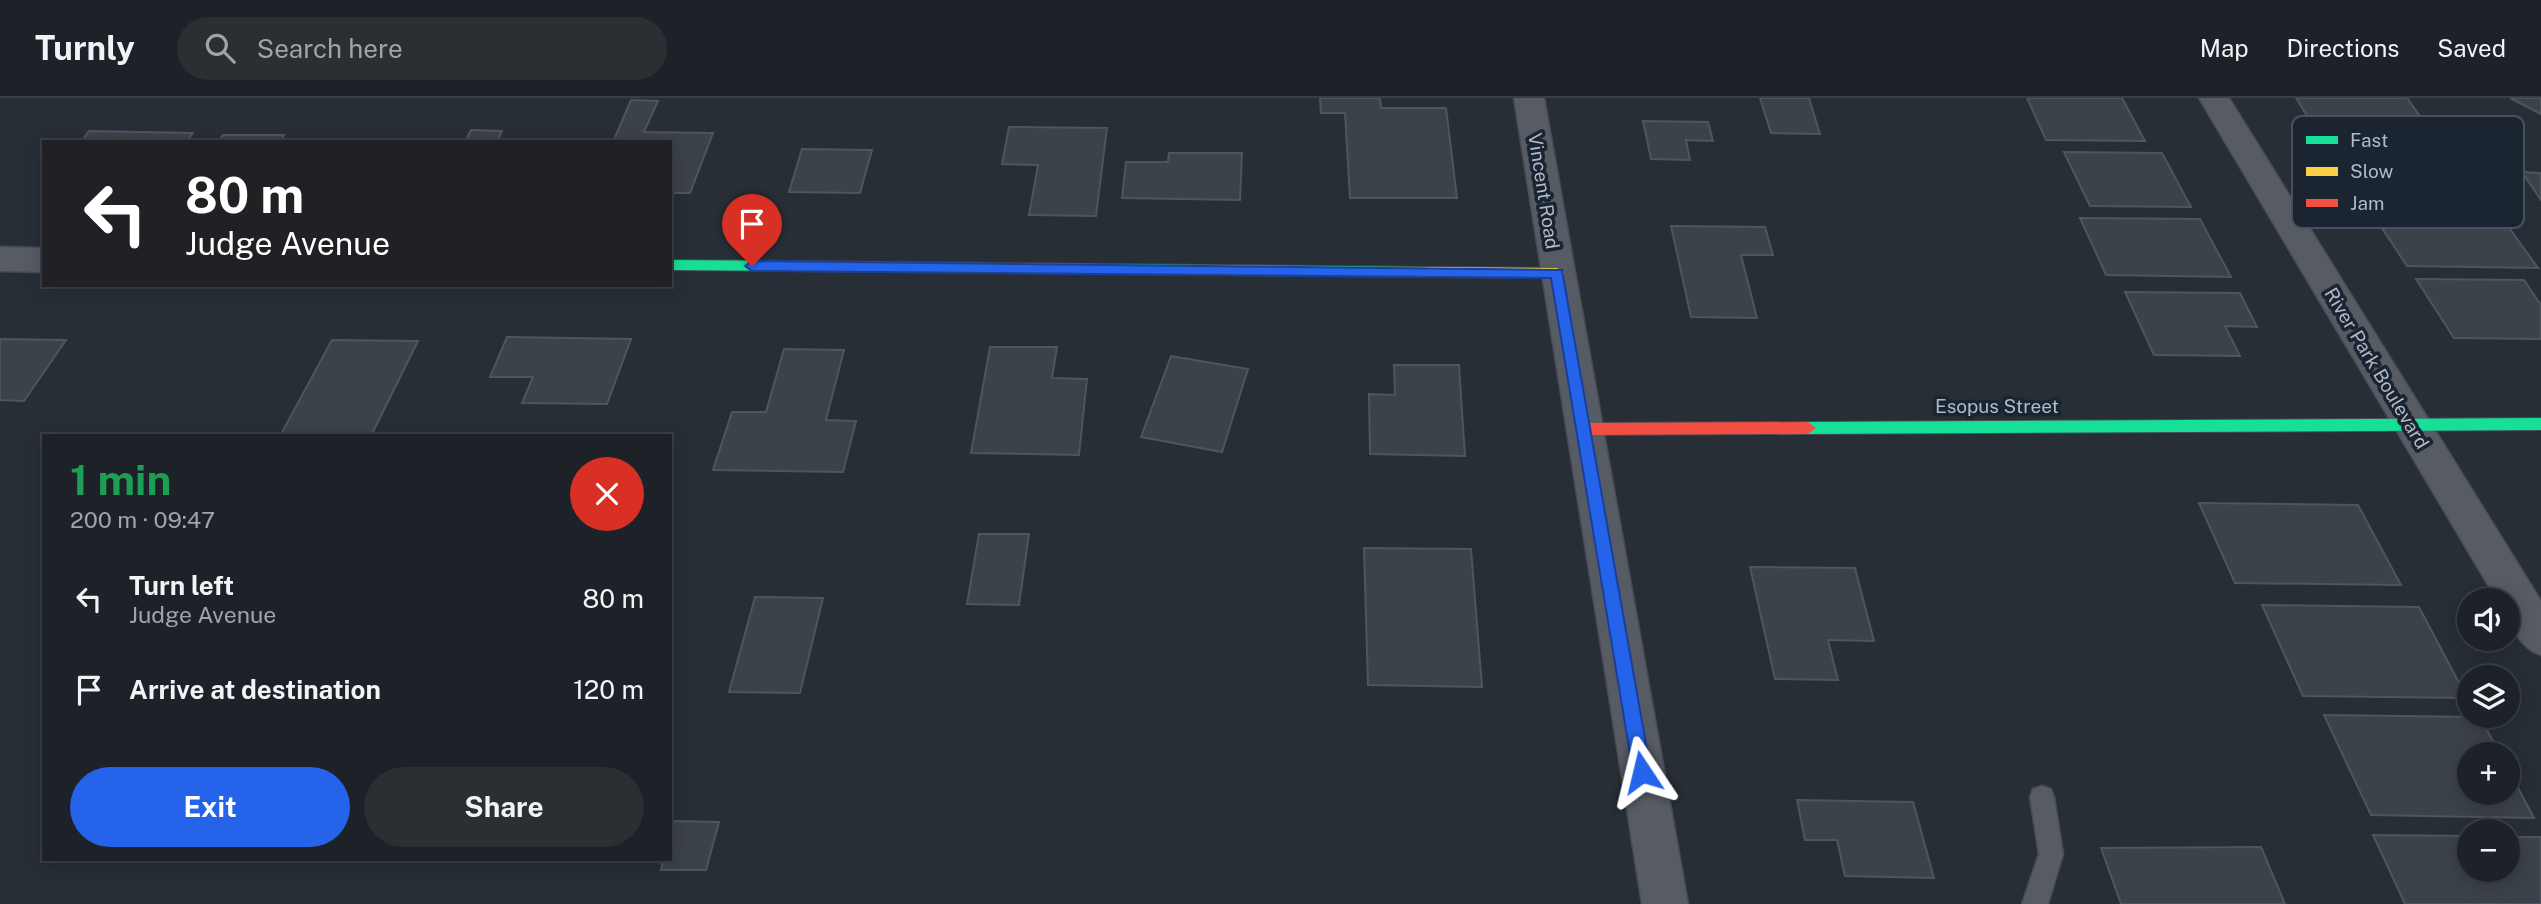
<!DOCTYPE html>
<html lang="en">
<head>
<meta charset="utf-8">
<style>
  :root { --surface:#1d2228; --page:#2a2f34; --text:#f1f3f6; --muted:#a0a4a8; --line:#3b3f45; --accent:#2563eb }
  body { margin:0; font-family:"Public Sans",sans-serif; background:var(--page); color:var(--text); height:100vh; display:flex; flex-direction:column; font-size:26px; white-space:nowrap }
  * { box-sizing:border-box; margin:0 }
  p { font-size:23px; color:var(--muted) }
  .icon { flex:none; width:38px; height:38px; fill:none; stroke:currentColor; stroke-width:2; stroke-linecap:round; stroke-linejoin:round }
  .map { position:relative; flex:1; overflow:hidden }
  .sheet { position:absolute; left:42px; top:336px; width:630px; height:427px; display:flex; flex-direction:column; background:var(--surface); border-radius:0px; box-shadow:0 4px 18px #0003,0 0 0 2px var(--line) }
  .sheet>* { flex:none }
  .top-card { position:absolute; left:42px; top:42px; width:630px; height:147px; border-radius:0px; box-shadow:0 4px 18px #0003,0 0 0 2px var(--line); background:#202124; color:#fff; overflow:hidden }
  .buttons { position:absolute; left:2457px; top:490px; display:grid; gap:14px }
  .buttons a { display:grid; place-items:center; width:63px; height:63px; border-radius:50%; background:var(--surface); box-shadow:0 4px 18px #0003,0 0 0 2px var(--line); font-size:35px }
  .pin { position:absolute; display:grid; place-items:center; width:60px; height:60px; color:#fff; margin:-72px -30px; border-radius:50% 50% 50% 0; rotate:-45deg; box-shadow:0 0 7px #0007 }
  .pin .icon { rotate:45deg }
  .me { position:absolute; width:77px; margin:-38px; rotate:350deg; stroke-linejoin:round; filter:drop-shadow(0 0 5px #0008) }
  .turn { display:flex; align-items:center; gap:24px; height:147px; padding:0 28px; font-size:32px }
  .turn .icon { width:91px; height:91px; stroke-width:2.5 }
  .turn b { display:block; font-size:49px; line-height:60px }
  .round { display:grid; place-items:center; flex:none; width:74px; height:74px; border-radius:37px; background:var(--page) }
  .head { display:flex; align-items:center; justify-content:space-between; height:119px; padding:0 28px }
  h1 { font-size:42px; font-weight:700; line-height:52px; color:#1e9e55 }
  .primary-button { display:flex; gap:14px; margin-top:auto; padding:14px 28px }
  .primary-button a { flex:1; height:80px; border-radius:42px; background:var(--accent); color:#fff; font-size:28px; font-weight:700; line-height:80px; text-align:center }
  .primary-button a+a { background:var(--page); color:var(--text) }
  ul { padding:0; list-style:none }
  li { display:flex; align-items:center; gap:21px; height:91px; padding:0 28px }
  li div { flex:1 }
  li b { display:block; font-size:26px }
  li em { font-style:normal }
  header { display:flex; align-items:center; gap:42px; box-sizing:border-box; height:98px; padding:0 35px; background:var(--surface); border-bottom:2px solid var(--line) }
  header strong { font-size:33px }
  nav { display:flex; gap:38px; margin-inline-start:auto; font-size:24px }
  .search { width:490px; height:63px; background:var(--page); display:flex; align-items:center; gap:18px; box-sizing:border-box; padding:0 24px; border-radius:38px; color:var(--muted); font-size:26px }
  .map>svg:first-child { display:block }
  .building { fill:#3c424a; stroke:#4f555e; stroke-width:2 }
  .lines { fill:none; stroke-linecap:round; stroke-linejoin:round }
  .lane-casing { stroke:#454a53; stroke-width:3 }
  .street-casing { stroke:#454a53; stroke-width:3 }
  .fast-casing { stroke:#454a53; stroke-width:2 }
  .slow-casing { stroke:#454a53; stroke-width:2 }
  .jam-casing { stroke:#454a53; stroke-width:2 }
  .lane { fill:#575c64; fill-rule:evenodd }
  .street { fill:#575c64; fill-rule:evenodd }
  .fast { fill:#16e098; fill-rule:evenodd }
  .slow { fill:#ffcf43; fill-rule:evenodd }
  .jam { fill:#f24e42; fill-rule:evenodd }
  .route { fill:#2563eb; stroke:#184099; stroke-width:2 }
  .labels { text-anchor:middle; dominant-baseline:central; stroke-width:7; stroke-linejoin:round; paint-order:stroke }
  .street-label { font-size:19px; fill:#b1bac8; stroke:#1b2431 }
  .key { fill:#1b2431; stroke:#48515e; stroke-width:2 }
  .key-label { font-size:19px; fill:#b1bac8 }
</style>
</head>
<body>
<header>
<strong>Turnly</strong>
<div class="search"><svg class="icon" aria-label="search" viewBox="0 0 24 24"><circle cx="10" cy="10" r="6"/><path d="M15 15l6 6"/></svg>Search here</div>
<nav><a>Map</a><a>Directions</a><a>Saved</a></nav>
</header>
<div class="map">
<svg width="2541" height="806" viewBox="0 0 2541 806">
  <rect width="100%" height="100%" fill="#272e36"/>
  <!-- building -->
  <g class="building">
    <polygon points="1320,0 1380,0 1381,10 1446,10 1457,100 1350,100 1345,15 1321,15"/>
    <polygon points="1760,0 1809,0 1820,36 1771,35"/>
    <polygon points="2027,0 2122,0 2145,43 2046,42"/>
    <polygon points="2296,0 2407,0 2434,38 2319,37"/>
    <polygon points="2510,0 2541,0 2541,16"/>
    <polygon points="631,2 658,3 644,34 713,35 690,95 670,95 670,44 613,44"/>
    <polygon points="1643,23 1708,24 1713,43 1686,42 1690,62 1651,61"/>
    <polygon points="1009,29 1107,30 1096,118 1029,117 1038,67 1002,66"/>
    <polygon points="471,32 502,33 497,44 465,44"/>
    <polygon points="89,33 193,35 186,44 81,44"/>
    <polygon points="223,37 284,37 280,44 218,44"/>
    <polygon points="802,51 872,52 860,95 789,94"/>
    <polygon points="2064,54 2162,55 2191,109 2090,108"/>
    <polygon points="1169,55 1242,55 1240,102 1122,100 1126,64 1168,64"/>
    <polygon points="2522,74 2541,75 2541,102"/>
    <polygon points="2370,112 2497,113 2538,170 2407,168"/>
    <polygon points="2080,120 2200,121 2231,179 2106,177"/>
    <polygon points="1671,128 1765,129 1773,157 1741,157 1757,220 1691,219"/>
    <polygon points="2416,181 2524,182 2541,207 2541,241 2454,240"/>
    <polygon points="2125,194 2240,195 2257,229 2225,228 2240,258 2154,257"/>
    <polygon points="507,239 631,241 607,306 522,305 533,279 490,279"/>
    <polygon points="0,241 66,242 24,303 0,302"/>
    <polygon points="332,242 418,243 371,338 280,338"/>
    <polygon points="990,249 1057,249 1052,280 1087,281 1079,357 971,355"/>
    <polygon points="784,251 844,252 826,322 856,323 843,374 713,372 732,314 766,314"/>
    <polygon points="1171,258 1248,271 1222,354 1141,339"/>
    <polygon points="1394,267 1459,267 1465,358 1370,356 1369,296 1395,297"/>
    <polygon points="2199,405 2358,407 2401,487 2235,485"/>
    <polygon points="979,436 1029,436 1019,507 967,506"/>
    <polygon points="1364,450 1471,451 1482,589 1368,587"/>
    <polygon points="1750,469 1855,470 1874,543 1828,542 1838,582 1775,581"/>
    <polygon points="755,499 823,500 800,595 729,594"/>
    <polygon points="2262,507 2419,509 2467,600 2303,598"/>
    <polygon points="2324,617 2480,619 2500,656 2469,656 2469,695 2508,695 2508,671 2534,720 2371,717"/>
    <polygon points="1797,702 1913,704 1934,780 1845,778 1837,742 1805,742"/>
    <polygon points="673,723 719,724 706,772 661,772 663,761 670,761"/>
    <polygon points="2373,737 2469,738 2469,772 2508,772 2508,739 2541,739 2541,806 2405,806"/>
    <polygon points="2261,749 2285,806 2121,806 2101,750"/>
  </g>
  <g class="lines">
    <defs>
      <polygon id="lane" points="2042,688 2051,691 2054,699 2063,756 2048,806 2022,806 2039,756 2030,699 2033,691"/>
      <g id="street">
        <polygon points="1514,0 1544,0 1688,806 1642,806"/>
        <path d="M2199,0H2229L2541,503V557C2518,549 2508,526 2508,502H2497Z"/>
        <polygon points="0,149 44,150 44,174 0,173"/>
      </g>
      <g id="fast">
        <polygon points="670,162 1427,169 1434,174 1427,179 670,172"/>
        <polygon points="2541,320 2541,332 1808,336 1800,330 1808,324"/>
      </g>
      <polygon id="slow" points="1427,169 1557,170 1564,175 1557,180 1427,179 1420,174"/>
      <polygon id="jam" points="1808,324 1816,330 1808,336 1583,337 1575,331 1583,325"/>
    </defs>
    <!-- lane casing -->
    <use href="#lane" class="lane-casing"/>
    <!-- street casing -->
    <use href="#street" class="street-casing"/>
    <!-- fast casing -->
    <use href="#fast" class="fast-casing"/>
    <!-- slow casing -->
    <use href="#slow" class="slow-casing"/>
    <!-- jam casing -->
    <use href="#jam" class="jam-casing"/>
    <!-- lane -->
    <use href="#lane" class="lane"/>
    <!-- street -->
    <use href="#street" class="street"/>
    <!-- fast -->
    <use href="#fast" class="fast"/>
    <!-- slow -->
    <use href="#slow" class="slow"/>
    <!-- jam -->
    <use href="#jam" class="jam"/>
  </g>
  <!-- route -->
  <polygon class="route" points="752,163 1562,172 1651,674 1649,680 1636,680 1633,674 1551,180 752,173 745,168"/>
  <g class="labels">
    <!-- street labels -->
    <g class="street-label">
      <text transform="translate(1544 93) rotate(81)">Vincent Road</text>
      <text transform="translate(2377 270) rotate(59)">River Park Boulevard</text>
      <text x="1997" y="308">Esopus Street</text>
    </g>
  </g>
  <!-- legend -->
  <rect x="2292" y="18" width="232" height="112" rx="10" class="key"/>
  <rect x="2306" y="38" width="32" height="8" fill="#16e098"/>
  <rect x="2306" y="69" width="32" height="9" fill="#ffcf43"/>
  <rect x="2306" y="101" width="32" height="8" fill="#f24e42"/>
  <g class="key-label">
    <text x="2350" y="49">Fast</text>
    <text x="2350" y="80">Slow</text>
    <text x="2350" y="112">Jam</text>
  </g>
</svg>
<div class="buttons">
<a><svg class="icon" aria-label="sound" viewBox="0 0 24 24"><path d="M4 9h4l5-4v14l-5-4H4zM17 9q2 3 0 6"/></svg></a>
<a><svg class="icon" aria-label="layers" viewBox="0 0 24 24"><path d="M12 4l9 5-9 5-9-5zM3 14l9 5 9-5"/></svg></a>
<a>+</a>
<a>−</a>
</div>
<div class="pin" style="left:752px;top:168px;background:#d93025"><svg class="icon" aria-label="arrive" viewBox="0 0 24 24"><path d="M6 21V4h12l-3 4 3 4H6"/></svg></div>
<svg class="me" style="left:1642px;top:674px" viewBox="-20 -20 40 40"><path d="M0-17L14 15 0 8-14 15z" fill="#2563eb" stroke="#fff" stroke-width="4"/></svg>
<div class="top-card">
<div class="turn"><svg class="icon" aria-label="left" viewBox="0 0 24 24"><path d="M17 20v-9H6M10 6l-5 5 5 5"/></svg><div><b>80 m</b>Judge Avenue</div></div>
</div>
<section class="sheet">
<div class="head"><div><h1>1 min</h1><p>200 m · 09:47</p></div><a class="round" style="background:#d93025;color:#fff"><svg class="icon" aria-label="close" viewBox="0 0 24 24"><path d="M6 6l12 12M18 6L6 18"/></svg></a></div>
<ul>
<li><svg class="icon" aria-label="left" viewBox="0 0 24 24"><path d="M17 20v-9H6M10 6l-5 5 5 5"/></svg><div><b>Turn left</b><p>Judge Avenue</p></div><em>80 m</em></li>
<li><svg class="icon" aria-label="arrive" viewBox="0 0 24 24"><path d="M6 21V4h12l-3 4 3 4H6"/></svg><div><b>Arrive at destination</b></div><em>120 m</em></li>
</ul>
<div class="primary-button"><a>Exit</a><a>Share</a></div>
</section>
</div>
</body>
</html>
